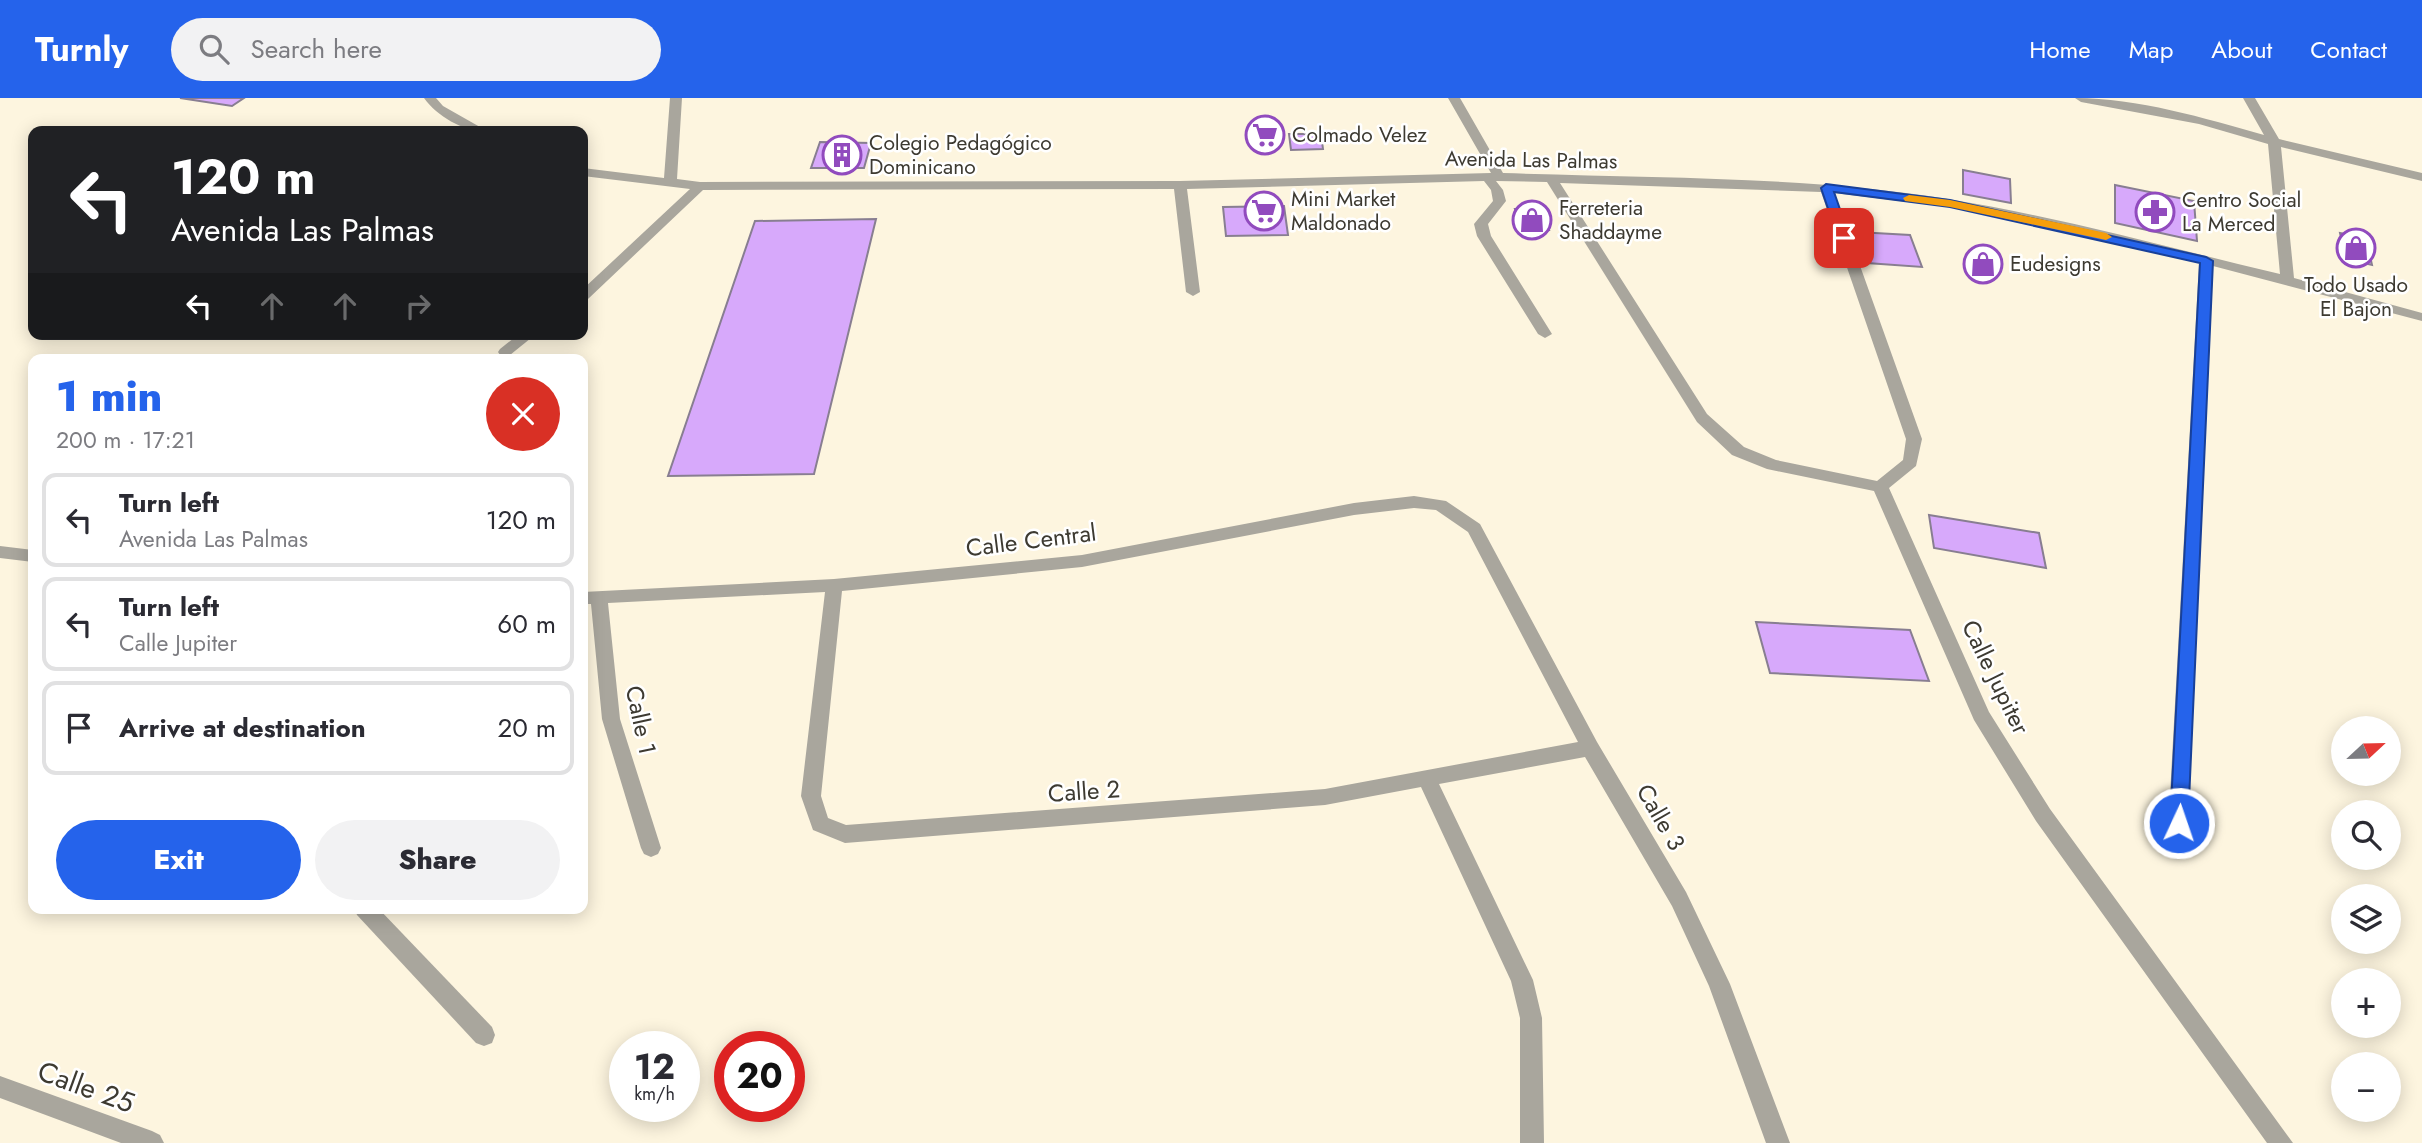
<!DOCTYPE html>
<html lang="en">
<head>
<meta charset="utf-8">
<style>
  :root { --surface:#fff; --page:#f2f2f3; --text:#2b2b33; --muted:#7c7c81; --line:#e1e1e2; --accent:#2563eb }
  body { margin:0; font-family:Jost,sans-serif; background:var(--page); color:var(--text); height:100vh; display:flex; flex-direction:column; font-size:26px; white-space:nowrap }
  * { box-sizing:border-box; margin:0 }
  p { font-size:23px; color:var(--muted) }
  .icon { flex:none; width:38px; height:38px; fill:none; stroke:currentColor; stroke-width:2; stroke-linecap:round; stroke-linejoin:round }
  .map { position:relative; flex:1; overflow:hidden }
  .sheet { position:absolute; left:28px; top:256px; width:560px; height:560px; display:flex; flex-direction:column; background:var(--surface); border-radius:14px; box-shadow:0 4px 18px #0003 }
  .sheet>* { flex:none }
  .hud { position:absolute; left:28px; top:28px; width:560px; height:214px; border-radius:14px; box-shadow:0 4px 18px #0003; background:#202124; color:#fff; overflow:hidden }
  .needle { width:46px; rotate:68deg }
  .buttons { position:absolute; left:2331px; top:618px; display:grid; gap:14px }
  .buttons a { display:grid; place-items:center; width:70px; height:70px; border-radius:50%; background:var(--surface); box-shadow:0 4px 18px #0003; font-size:35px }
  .speed { position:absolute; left:609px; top:933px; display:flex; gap:14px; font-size:35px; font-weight:700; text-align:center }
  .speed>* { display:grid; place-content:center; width:91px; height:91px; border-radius:50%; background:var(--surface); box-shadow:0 4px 18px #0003; line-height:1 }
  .speed small { font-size:18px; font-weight:400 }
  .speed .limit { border:10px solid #d22; background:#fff; color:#111 }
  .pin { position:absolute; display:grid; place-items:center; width:60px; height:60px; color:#fff; margin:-30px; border-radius:14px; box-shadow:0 4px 10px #0006 }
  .me { position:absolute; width:77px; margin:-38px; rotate:3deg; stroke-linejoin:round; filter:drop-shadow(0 0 5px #0008) }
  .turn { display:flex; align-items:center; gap:24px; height:147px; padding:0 28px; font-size:32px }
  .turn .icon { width:91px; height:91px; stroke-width:2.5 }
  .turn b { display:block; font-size:49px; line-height:60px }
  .lanes { display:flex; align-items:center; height:66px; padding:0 28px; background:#0003; justify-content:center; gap:35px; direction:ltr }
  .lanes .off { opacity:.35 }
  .round { display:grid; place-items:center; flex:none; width:74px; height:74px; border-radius:37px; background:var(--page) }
  .summary { display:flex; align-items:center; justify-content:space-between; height:119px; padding:0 28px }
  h1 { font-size:42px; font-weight:800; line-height:52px; color:var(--accent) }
  .action { display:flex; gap:14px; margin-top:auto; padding:14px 28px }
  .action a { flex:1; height:80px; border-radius:42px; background:var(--accent); color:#fff; font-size:28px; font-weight:800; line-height:80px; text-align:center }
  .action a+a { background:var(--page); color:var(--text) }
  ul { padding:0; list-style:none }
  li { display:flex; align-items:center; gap:21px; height:94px; margin:0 14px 10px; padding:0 14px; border:4px solid var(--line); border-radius:14px }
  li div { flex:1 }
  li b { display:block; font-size:26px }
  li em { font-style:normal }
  header { display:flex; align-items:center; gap:42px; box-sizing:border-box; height:98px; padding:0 35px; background:var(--accent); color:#fff }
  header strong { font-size:33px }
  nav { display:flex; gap:38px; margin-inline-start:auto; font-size:24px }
  .search { width:490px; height:63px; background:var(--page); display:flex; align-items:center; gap:18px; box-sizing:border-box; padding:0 24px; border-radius:38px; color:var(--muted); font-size:26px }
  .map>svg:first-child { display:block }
  .building { fill:#d7a9fb; stroke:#887e91; stroke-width:2 }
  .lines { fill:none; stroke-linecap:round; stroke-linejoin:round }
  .minor { fill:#a9a69d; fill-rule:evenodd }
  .route { fill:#2563eb; stroke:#184099; stroke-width:2 }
  .slow { fill:#f59e0b }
  .labels { text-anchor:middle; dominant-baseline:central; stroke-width:5; stroke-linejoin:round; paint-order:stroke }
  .far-poi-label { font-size:21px; fill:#3d3a31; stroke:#fff; text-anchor:start }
  .far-street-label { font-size:21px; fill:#3d3a31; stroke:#fff }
  .street-label { font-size:24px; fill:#3d3a31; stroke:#fff }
  .near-street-label { font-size:28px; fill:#3d3a31; stroke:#fff }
</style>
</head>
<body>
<header>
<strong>Turnly</strong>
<div class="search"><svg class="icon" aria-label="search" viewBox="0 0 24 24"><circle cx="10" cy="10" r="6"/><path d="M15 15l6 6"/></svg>Search here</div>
<nav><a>Home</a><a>Map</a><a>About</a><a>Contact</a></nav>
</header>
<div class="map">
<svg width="2422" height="1045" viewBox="0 0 2422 1045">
  <rect width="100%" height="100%" fill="#fdf5df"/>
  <!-- building -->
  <g class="building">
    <polygon points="180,0 244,0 232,8"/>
    <polygon points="1278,26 1281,47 1253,47 1251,27"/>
    <polygon points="1289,36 1321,36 1323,51 1291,52"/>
    <polygon points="820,44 871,45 864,70 811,70"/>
    <polygon points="1963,72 2010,81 2011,105 1963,96"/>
    <polygon points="2115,87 2194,103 2197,143 2115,125"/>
    <polygon points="1284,108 1288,137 1226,138 1223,109"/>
    <polygon points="1515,111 1540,111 1549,132 1524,133"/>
    <polygon points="876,121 814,376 668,378 755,123"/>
    <polygon points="1857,134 1910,137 1922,169 1867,165"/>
    <polygon points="2340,135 2366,140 2372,167 2346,161"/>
    <polygon points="1973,159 1990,161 1995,173 1976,171"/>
    <polygon points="1929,417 2039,435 2046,470 1934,450"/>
    <polygon points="1756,524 1910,532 1929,583 1770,575"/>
  </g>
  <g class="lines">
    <!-- minor -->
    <g class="minor">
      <path d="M424,0H436L443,8L487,33C464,34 438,19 424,0Z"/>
      <path d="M670,0H682L677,81L700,84L1180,83L1491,75L1448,0H1460L1503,75C1651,80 1802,78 1948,101C2060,119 2170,150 2280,176L2268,46L2199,26L2081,4L2075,0C2138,0 2204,20 2264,37L2243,0H2255L2279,41L2422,75V83L2281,49L2294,180L2422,215V223L2213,168L2187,752L2184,758L2177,761L2170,758L2167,752L2199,165L1949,109L1834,95L1922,341L1916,368L1889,390L1989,614L2050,711L2293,1045H2267L2036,723L1974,622L1874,393L1767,371L1732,357L1697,324L1547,84L1496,83L1503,92L1506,103L1488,126L1491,138L1552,236L1545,240L1538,236L1477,138L1474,126L1493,103L1491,92L1484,83L1187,91L1200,194L1193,198L1186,194L1174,91L703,92L588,201L583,202V191L690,91L583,78V70L664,80ZM1560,85L1821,94L1906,341L1903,362L1877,383L1776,362L1744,349L1707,316Z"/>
      <polygon points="519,236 536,236 510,257 500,257 498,254 500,251"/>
      <path d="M1414,398L1446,403L1480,426L1597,644L1686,794L1730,886L1790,1045H1766L1709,888L1672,808L1585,659L1439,686L1533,882L1542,920L1544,1045H1520V920L1511,883L1421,689L1325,707L845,745L813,732L801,698L825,494L608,505L620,621L661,750L658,756L651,759L644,756L641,750L602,621L591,506H583V494L834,481L1082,457L1354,405ZM1414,410L1436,412L1468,434L1578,644L1325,691L846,727L828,720L821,698L842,493L1082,469L1354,417Z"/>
      <polygon points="0,448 33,452 33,464 0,460"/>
      <polygon points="354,810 378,810 492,929 495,937 492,945 484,948 476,945 357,817"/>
      <polygon points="0,978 152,1033 160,1037 164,1045 121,1045 0,1000"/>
    </g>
  </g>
  <!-- route -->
  <polygon class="route" points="1826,86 1950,102 2206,159 2213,163 2188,725 2185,731 2179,733 2172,731 2170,725 2200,165 1950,109 1834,94 1850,140 1844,144 1838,140 1821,90"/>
  <!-- slow -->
  <polygon class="slow" points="1909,97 1950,102 2106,135 2112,139 2106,142 1950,109 1905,103 1903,100"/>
  <!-- icons -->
  <defs>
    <symbol id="supermarket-ring" viewBox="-11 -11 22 22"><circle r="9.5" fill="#fff" stroke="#914bbe" stroke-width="1.5"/><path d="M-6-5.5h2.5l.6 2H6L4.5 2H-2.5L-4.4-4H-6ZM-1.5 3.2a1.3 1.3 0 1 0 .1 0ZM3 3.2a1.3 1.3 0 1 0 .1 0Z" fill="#914bbe"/></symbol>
    <symbol id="building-ring" viewBox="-11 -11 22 22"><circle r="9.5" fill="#fff" stroke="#914bbe" stroke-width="1.5"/><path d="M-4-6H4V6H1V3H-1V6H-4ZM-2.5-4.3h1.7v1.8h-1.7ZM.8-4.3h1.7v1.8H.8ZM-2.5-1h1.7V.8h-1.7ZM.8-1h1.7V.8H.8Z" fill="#914bbe"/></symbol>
    <symbol id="pharmacy-ring" viewBox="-11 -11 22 22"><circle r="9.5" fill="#fff" stroke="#914bbe" stroke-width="1.5"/><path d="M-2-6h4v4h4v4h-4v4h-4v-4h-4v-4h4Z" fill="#914bbe"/></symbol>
    <symbol id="shop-ring" viewBox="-11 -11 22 22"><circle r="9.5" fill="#fff" stroke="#914bbe" stroke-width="1.5"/><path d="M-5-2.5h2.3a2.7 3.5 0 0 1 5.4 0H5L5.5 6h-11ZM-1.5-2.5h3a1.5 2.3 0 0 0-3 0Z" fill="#914bbe"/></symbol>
  </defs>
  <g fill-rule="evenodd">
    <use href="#supermarket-ring" x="1243" y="15" width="44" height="44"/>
    <use href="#building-ring" x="820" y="35" width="44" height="44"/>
    <use href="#supermarket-ring" x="1242" y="91" width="44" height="44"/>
    <use href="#pharmacy-ring" x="2133" y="92" width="44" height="44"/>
    <use href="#shop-ring" x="1510" y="100" width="44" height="44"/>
    <use href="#shop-ring" x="2334" y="128" width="44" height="44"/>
    <use href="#shop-ring" x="1961" y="144" width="44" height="44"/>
  </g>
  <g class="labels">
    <!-- far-poi labels -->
    <g class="far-poi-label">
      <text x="1292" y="37">Colmado Velez</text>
      <text x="869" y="45">Colegio Pedagógico<tspan x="869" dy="24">Dominicano</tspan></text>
      <text x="1291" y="101">Mini Market<tspan x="1291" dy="24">Maldonado</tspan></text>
      <text x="2182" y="102">Centro Social<tspan x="2182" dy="24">La Merced</tspan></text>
      <text x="1559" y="110">Ferreteria<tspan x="1559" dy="24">Shaddayme</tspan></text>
      <text x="2010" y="166">Eudesigns</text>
      <text x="2356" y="187" text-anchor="middle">Todo Usado<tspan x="2356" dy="24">El Bajon</tspan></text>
    </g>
    <!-- far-street labels -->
    <g class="far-street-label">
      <text transform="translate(1531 62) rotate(1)">Avenida Las Palmas</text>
    </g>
    <!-- street labels -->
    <g class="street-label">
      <text transform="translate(1031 442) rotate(-7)">Calle Central</text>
      <text transform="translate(1996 579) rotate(64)">Calle Jupiter</text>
      <text transform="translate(641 622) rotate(78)">Calle 1</text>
      <text transform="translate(1084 693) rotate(-4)">Calle 2</text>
      <text transform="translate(1661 719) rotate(60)">Calle 3</text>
    </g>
    <!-- near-street labels -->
    <g class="near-street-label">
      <text transform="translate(86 989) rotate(20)">Calle 25</text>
    </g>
  </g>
</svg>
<div class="buttons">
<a><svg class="needle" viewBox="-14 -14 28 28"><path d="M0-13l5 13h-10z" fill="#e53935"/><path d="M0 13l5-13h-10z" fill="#7c7c81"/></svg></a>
<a><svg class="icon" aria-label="search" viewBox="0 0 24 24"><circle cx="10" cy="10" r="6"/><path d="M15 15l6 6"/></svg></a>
<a><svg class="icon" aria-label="layers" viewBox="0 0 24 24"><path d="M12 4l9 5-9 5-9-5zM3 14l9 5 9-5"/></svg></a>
<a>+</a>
<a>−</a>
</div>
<div class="speed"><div>12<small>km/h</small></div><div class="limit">20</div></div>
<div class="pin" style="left:1844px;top:140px;background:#d93025"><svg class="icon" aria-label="arrive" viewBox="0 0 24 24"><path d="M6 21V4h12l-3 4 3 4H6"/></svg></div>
<svg class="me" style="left:2179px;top:725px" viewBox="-20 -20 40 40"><circle r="17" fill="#2563eb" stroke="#fff" stroke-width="3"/><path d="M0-11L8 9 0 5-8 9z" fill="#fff"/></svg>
<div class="hud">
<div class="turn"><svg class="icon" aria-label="left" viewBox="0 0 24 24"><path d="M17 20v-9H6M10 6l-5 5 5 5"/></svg><div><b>120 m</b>Avenida Las Palmas</div></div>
<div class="lanes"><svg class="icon" aria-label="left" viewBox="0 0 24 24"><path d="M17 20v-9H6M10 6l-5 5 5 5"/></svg><svg class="icon off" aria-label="ahead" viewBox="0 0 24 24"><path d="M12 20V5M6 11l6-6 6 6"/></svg><svg class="icon off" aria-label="ahead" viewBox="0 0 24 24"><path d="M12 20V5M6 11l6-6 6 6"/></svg><svg class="icon off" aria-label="right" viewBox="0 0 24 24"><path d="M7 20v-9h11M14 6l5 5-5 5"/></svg></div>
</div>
<section class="sheet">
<div class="summary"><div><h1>1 min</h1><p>200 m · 17:21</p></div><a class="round" style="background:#d93025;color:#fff"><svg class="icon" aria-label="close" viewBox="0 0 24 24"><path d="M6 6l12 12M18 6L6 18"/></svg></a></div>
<ul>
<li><svg class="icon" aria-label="left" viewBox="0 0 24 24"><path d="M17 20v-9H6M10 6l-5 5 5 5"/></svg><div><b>Turn left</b><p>Avenida Las Palmas</p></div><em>120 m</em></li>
<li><svg class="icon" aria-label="left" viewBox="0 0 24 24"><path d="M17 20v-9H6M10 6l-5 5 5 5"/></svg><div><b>Turn left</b><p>Calle Jupiter</p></div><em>60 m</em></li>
<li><svg class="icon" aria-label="arrive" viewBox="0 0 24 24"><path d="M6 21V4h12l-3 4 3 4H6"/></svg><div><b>Arrive at destination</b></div><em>20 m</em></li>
</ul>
<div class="action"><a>Exit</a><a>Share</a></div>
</section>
</div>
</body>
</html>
